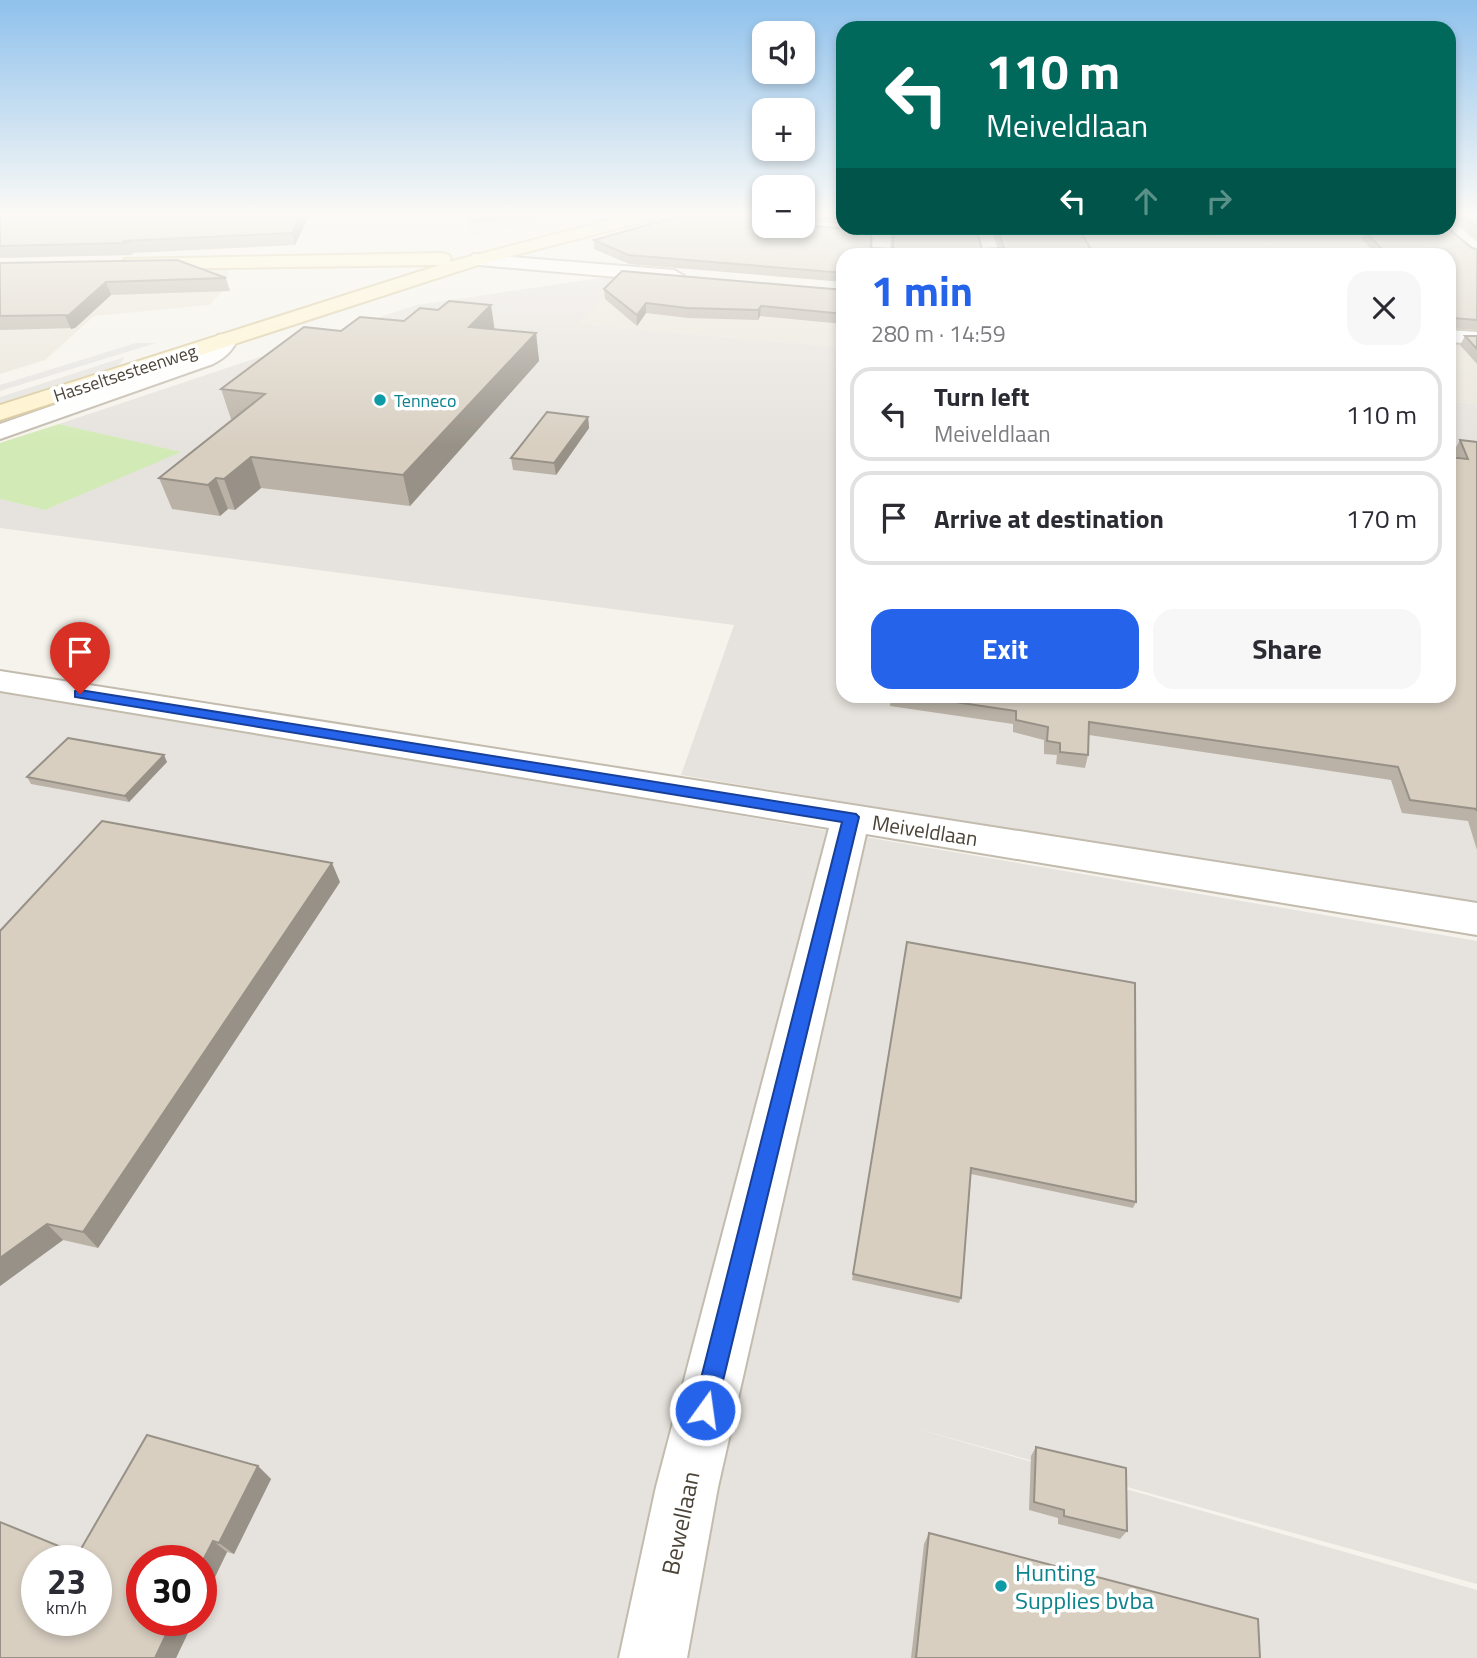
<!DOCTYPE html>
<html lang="en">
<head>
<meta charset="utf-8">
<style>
  :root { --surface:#fff; --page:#f7f7f7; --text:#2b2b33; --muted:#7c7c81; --line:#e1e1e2; --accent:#2563eb }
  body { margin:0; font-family:"Titillium Web",sans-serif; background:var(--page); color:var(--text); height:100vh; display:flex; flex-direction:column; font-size:26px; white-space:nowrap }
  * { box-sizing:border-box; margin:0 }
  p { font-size:23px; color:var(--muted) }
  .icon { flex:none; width:38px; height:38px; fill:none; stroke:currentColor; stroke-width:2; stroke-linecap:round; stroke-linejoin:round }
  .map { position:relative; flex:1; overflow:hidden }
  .panel { position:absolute; left:836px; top:248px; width:620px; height:455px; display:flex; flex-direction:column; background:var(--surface); border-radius:21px; box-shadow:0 4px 10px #0003 }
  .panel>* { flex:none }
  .guide { position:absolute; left:836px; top:21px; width:620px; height:214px; border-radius:21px; box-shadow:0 4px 10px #0003; background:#00695c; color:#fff; overflow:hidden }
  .fabs { position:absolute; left:752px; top:21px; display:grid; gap:14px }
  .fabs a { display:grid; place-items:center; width:63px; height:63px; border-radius:14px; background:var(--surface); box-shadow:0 4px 10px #0003; font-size:35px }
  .speed { position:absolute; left:21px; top:1545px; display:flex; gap:14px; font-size:35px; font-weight:700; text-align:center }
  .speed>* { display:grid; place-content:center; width:91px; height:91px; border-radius:50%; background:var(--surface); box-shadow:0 4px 10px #0003; line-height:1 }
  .speed small { font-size:18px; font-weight:400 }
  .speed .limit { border:10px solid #d22; background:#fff; color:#111 }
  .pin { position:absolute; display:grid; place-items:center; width:60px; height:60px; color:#fff; margin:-72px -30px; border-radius:50% 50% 50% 0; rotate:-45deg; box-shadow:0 0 7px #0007 }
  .pin .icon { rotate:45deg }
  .me { position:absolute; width:77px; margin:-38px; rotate:14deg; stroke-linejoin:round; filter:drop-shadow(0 0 5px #0008) }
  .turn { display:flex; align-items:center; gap:24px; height:147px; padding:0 35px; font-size:32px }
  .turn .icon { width:91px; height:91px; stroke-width:2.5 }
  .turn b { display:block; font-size:49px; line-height:60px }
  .lanes { display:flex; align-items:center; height:66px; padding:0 35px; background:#0003; justify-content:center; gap:35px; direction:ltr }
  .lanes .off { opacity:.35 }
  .round { display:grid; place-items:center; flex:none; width:74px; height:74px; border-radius:21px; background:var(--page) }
  .summary { display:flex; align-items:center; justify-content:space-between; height:119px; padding:0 35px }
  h1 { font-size:42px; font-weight:700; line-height:52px; color:var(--accent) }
  .cta { display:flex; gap:14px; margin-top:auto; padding:14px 35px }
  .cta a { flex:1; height:80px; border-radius:21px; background:var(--accent); color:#fff; font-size:28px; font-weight:700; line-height:80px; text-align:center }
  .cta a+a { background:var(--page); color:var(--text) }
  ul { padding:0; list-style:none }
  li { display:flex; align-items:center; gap:21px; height:94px; margin:0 14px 10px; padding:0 21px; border:4px solid var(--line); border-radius:21px }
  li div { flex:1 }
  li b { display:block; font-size:26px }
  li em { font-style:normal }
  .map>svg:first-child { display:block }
  .residential { fill:#eae5da }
  .industrial { fill:#e6e2dd; fill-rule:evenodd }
  .green { fill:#d2eab5 }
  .parking { fill:#e5e3e0 }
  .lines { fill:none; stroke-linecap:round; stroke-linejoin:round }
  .street-casing { stroke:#c2bbae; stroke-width:4 }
  .secondary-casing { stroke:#d6c79b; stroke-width:4 }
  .street { fill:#fff; fill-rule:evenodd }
  .secondary { fill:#fff3cd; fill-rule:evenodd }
  .wall { fill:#bab2a6 }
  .shaded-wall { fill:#979187 }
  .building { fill:#d8cfc1; stroke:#979187; stroke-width:2; fill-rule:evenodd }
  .route { fill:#2563eb; stroke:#184099; stroke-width:2 }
  .culture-dot { fill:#0f9aa8; stroke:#fff; stroke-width:2.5 }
  .labels { text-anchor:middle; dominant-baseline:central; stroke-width:7; stroke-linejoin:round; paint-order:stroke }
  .far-street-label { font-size:18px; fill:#4b4439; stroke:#fff }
  .far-culture-label { font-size:18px; fill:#0d838f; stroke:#fff; text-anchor:start }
  .street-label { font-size:21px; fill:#4b4439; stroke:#fff }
  .near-street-label { font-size:24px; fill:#4b4439; stroke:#fff }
  .near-culture-label { font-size:24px; fill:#0d838f; stroke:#fff; text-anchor:start }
</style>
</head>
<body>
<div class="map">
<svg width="1477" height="1658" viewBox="0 0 1477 1658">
  <rect width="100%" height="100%" fill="#f6f3ec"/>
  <!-- residential -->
  <g class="residential">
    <polygon points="470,214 573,214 466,237"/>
    <polygon points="990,228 1062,228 1064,230 1219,238 1214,228 1440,228 1477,258 1477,332 1449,331 1449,256 998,255"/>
    <polygon points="230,268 223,291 209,305 94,316 45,360 0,374 0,271"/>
    <polygon points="608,277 651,277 843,294 843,347 577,324 621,282"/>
    <polygon points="1449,340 1477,342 1477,404 1449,402"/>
  </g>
  <!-- industrial -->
  <g class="industrial">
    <polygon points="608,277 621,282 578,324 843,347 844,696 1449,696 1449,402 1477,404 1477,906 681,775 734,625 0,528 0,499 45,510 179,452 59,424 416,305"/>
    <path d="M0,690L1477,941V1584L907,1426L1477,1590V1658H0ZM37,1561H96V1620H37ZM142,1561H201V1620H142Z"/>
  </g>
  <!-- green -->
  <g class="green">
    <polygon points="1062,228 1214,228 1220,238 1063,230"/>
    <polygon points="59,424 181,452 45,510 0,499 0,443"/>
  </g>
  <!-- parking -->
  <g class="parking">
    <polygon points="136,343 156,343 0,391 0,385"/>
    <polygon points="125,357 119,365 0,403 0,397"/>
  </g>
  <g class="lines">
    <defs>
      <g id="street">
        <polygon points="803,221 844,224 844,228 888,229 891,233 890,256 872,256 873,238 798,231 789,226 803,226"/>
        <polygon points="1449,222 1455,223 1477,242 1477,257 1470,255 1443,231 1441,228 1449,228"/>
        <polygon points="974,228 991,228 1000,256 982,256"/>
        <polygon points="474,254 674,270 684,276 674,282 467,264 465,260"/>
        <polygon points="1449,330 1477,332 1477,344 1449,342"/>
        <path d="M226,334L234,335L237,340C232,352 224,358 213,364L0,439V424L180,361L208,349L218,335Z"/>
        <polygon points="0,671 1477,903 1477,935 866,834 718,1487 687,1658 619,1658 656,1487 829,828 0,691"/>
      </g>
      <polygon id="secondary" points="632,214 661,214 658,218 481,264 0,420 0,405 440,265 132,269 123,263 125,259 442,253 449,255 451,259 449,262"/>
    </defs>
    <!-- street casing -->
    <use href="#street" class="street-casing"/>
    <!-- secondary casing -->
    <use href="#secondary" class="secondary-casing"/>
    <!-- street -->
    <use href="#street" class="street"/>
    <!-- secondary -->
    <use href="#secondary" class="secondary"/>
  </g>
  <!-- wall -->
  <g class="wall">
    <polygon points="0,214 310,214 295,245 132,253 133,255 0,258"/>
    <polygon points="467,214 497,214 495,222 469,223"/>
    <polygon points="803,214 844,214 844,221 803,218"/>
    <polygon points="1449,214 1477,214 1477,239 1457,221 1449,220"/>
    <polygon points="889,228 976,228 982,249 999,248 993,228 1078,228 1095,256 844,256 844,282 629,264 594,249 594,240 891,249 893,247 894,233"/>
    <polygon points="1375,228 1448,228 1472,248 1477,249 1477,330 1449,328 1449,256 1377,256 1362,239 1365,231 1379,231"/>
    <polygon points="0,263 226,278 230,291 111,295 75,328 0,330"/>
    <polygon points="604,289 844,290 844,324 760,316 758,320 688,318 646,313 637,326 605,299"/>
    <polygon points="495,329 536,333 539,361 410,506 261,488 235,510 228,509 220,516 172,509 159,478 233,419 231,419 221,389 341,331"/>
    <polygon points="1465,336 1477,336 1477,364 1460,345"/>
    <polygon points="588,417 589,428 556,475 513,470 511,458"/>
    <polygon points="1460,440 1477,442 1477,850 1468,821 1402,813 1391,780 1089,735 1088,755 1085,768 1056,764 1057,755 1044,754 1044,740 1013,732 1013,724 890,706 891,696 1449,696 1457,458 1454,451"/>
    <polygon points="167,762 129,802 31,784 27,777"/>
    <polygon points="340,882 98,1248 63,1240 0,1286 0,931"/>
    <polygon points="907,942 1136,1202 1133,1208 971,1174 961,1298 959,1303 852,1280"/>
    <polygon points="1036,1447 1127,1531 1120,1539 1058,1524 1058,1518 1029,1510 1031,1456"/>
    <polygon points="258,1466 271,1479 234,1554 227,1552 176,1658 0,1658 78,1554"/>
    <polygon points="929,1533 1260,1658 911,1658 924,1544"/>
  </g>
  <!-- shaded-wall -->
  <g class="shaded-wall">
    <polygon points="301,214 310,214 295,245 292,233"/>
    <polygon points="106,282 111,295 75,328 71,329 65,316"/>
    <polygon points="646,303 646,313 637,326 637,315"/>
    <polygon points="491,305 495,332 469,327"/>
    <polygon points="761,306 760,316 758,320 758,310"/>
    <polygon points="536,333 539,361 410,506 403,475"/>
    <polygon points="588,417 589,428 556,475 554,463"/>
    <polygon points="251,457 261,488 235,510 224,479"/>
    <polygon points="216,478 228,509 220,516 208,485"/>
    <polygon points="164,755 167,762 129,802 125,796"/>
    <polygon points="332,863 340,882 98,1248 83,1232"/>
    <polygon points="47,1224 63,1240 0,1286 0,1258"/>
    <polygon points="258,1466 271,1479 234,1554 219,1543"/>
    <polygon points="213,1541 227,1552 201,1606 201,1564"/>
    <polygon points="173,1620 194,1620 176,1658 155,1658"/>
  </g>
  <!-- building -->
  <g class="building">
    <polygon points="0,214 301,214 292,233 123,241 129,243 0,246"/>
    <polygon points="687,214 765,214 765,226 803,225 871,231 871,248 891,249 893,247 894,228 976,228 982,249 1004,248 997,228 1078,228 1095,256 844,256 844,273 628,255 594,240"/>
    <polygon points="1461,214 1477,214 1477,227"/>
    <polygon points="1387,228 1448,228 1472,248 1477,249 1477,320 1453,318 1451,321 1449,319 1449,256 1388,256 1365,231 1391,231"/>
    <polygon points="177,260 226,278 106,282 69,315 0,316 0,263"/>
    <polygon points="622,271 844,290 844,314 761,306 758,310 687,308 646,303 637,315 604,289"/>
    <polygon points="449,301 491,305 469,327 536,333 403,475 251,457 224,479 216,478 208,485 159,478 265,394 221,389 304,327 341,331 360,317 404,321 420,308 438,310"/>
    <polygon points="1465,336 1477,336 1477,349"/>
    <polygon points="547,412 588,417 554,463 511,458"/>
    <polygon points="1460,440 1477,442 1477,811 1476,809 1410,800 1398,767 1089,722 1088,755 1060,752 1060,743 1047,741 1048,727 1016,720 1016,711 915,696 1449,696 1449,457 1468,459"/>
    <polygon points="68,738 164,755 125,796 27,777"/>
    <polygon points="102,821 332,863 83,1232 47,1224 0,1258 0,931"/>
    <polygon points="907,942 1135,983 1136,1202 971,1168 961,1298 853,1274"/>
    <path d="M147,1435L258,1466L219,1543L213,1541L201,1564V1561H142V1620H173L155,1658H0V1522L78,1554ZM37,1561H96V1620H37Z"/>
    <polygon points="1036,1447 1126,1468 1127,1531 1064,1516 1064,1510 1034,1502"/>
    <polygon points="929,1533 1258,1619 1260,1658 916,1658"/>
  </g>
  <!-- sky -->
  <linearGradient id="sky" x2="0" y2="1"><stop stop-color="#8fc1ec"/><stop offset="0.48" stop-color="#fbfaf6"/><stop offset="1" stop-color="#fbfaf6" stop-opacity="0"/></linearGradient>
  <rect width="1477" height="446" fill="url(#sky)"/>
  <!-- route -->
  <polygon class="route" points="80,690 856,814 859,817 714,1418 705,1422 697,1418 693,1410 842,822 75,697 75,691"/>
  <!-- markers -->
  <g class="culture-dot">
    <circle cx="380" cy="400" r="7"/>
    <circle cx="1001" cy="1586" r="7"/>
  </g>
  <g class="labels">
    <!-- far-street labels -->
    <g class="far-street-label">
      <text transform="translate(125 373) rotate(-18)">Hasseltsesteenweg</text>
    </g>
    <!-- far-culture labels -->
    <g class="far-culture-label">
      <text x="394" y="400">Tenneco</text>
    </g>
    <!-- street labels -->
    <g class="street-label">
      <text transform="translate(925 830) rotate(9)">Meiveldlaan</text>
    </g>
    <!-- near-street labels -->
    <g class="near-street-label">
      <text transform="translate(680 1523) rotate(-78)">Bewellaan</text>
    </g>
    <!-- near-culture labels -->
    <g class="near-culture-label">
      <text x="1015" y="1572">Hunting<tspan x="1015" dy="28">Supplies bvba</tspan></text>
    </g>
  </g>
</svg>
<div class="fabs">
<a><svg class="icon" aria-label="sound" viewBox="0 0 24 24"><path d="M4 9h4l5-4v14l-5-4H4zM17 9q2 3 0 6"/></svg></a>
<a>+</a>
<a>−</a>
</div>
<div class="speed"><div>23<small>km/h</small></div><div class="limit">30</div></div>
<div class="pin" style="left:80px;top:694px;background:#d93025"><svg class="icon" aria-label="arrive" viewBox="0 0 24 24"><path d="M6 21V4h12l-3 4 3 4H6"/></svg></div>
<svg class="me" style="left:705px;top:1410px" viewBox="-20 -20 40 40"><circle r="17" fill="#2563eb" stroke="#fff" stroke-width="3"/><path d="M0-11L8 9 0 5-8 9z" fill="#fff"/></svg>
<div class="guide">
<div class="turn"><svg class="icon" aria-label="left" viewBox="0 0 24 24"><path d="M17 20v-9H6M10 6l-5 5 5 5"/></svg><div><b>110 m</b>Meiveldlaan</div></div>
<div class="lanes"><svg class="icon" aria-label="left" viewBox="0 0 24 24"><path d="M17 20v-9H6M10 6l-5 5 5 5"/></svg><svg class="icon off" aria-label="ahead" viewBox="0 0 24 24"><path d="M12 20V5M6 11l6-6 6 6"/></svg><svg class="icon off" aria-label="right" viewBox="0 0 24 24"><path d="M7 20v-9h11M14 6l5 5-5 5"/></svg></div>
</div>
<section class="panel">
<div class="summary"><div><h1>1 min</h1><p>280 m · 14:59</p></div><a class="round"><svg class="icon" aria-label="close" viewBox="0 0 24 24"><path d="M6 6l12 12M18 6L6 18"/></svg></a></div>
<ul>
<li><svg class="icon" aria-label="left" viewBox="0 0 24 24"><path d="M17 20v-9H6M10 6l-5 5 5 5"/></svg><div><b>Turn left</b><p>Meiveldlaan</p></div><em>110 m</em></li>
<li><svg class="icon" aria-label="arrive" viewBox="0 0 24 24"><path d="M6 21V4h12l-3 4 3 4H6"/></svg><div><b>Arrive at destination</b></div><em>170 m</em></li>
</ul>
<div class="cta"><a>Exit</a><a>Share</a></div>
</section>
</div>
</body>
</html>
